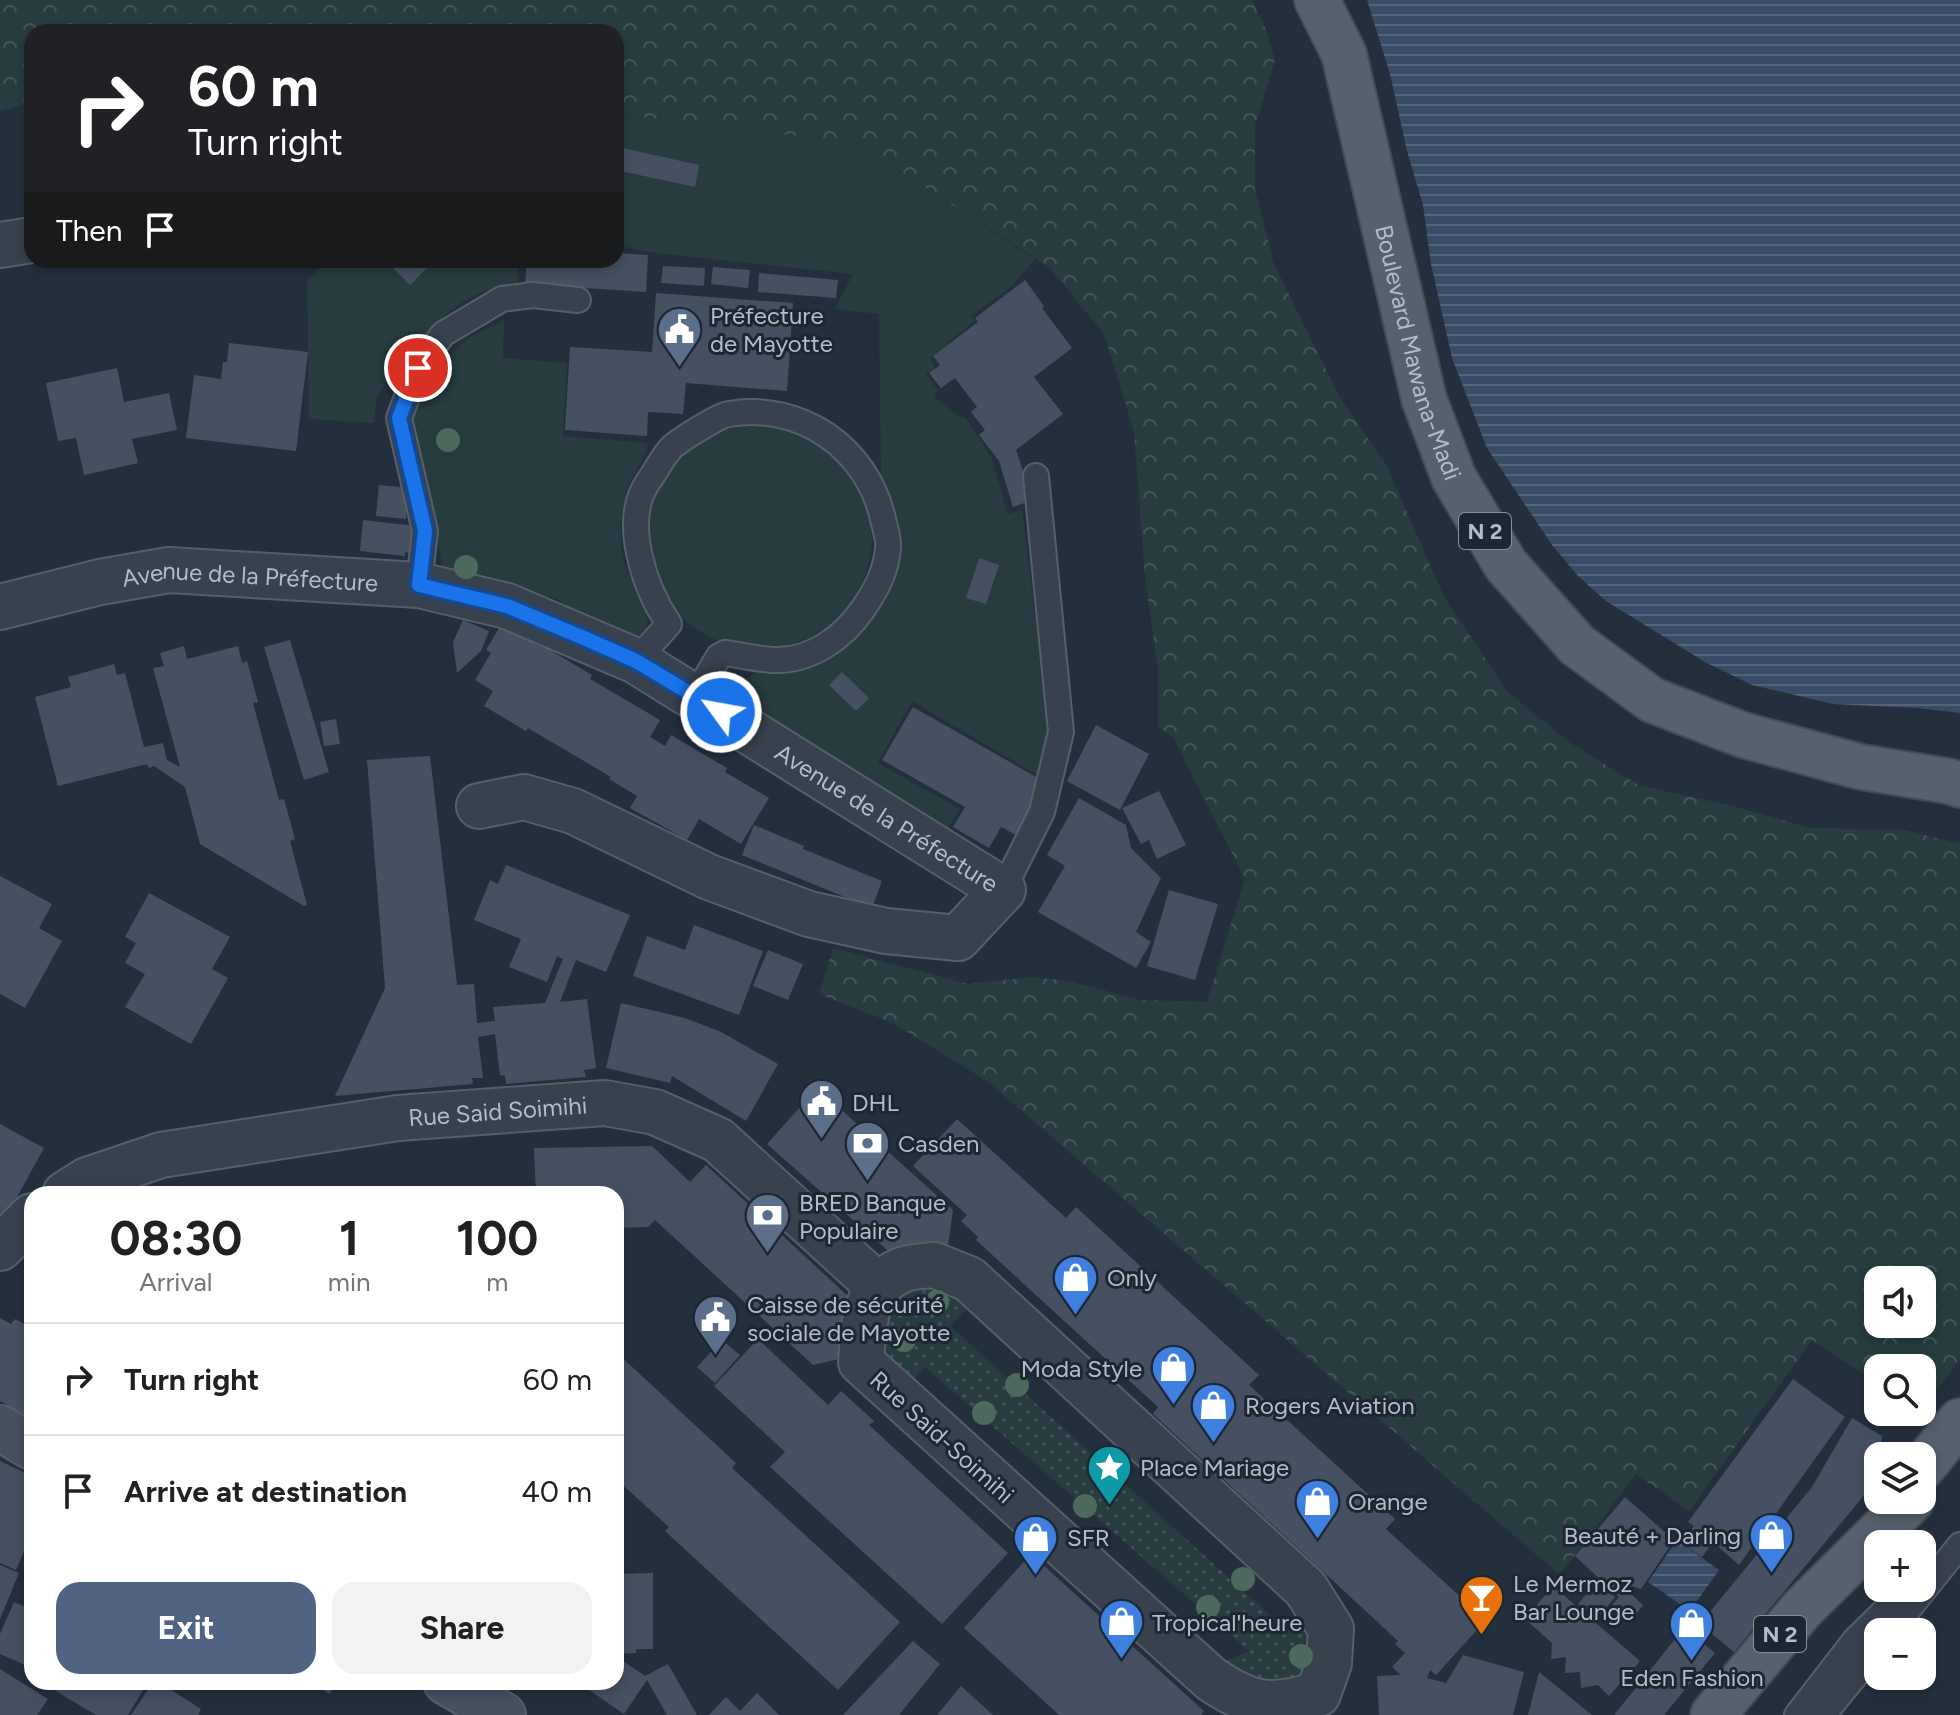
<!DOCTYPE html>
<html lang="en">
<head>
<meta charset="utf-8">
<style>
  :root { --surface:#fff; --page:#f2f2f2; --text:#202124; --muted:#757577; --line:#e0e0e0; --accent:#506383 }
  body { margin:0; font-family:Figtree,sans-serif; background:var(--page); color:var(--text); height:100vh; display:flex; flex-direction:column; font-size:30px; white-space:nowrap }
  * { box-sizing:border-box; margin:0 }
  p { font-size:26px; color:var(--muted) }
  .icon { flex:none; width:44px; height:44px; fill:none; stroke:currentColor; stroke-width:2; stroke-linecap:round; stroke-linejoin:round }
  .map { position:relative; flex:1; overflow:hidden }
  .sheet { position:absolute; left:24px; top:1186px; width:600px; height:504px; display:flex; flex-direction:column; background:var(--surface); border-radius:24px; box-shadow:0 4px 12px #0003 }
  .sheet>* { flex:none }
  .guide { position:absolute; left:24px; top:24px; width:600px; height:244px; border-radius:24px; box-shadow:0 4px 12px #0003; background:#202124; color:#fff; overflow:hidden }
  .buttons { position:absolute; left:1864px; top:1266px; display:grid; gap:16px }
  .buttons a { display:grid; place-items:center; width:72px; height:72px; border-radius:16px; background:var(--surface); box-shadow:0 4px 12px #0003; font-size:40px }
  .pin { position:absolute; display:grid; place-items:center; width:68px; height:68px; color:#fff; margin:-34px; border:4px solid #fff; border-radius:50%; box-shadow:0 2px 8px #0007 }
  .me { position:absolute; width:88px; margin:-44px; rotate:302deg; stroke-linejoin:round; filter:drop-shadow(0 0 6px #0008) }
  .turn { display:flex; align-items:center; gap:28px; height:168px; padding:0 32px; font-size:36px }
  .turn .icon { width:104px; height:104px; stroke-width:2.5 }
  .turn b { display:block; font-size:56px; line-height:68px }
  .then { display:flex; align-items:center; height:76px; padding:0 32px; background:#0003; gap:16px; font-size:30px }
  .eta { display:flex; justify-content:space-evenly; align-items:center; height:136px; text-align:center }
  .eta b { font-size:48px; font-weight:700; line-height:56px }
  .primary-button { display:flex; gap:16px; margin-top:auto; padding:16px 32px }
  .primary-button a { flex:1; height:92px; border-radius:24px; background:var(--accent); color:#fff; font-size:32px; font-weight:700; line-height:92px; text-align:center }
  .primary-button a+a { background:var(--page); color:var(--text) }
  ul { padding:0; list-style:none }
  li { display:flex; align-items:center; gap:24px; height:112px; padding:0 32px; border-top:2px solid var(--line) }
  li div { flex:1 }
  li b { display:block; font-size:30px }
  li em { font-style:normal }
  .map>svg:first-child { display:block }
  .grass { fill:#263c3f }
  .forest { fill:url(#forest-crowns); fill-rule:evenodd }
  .park { fill:url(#park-dots) }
  .water { fill:url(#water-rules) }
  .building { fill:#455162 }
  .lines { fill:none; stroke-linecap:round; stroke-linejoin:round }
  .lane-casing { stroke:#565f6c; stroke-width:28 }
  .street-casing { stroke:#565f6c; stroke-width:48 }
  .secondary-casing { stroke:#565f6c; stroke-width:48 }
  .primary-casing { stroke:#414a57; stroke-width:48 }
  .lane { stroke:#38414e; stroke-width:24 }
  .street { stroke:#38414e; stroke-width:44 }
  .secondary { stroke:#465061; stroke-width:44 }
  .primary { stroke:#56606e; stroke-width:44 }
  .tree { fill:#4b6a5d }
  .route-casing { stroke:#114b97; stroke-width:20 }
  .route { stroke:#1a73e8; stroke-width:14 }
  .labels { text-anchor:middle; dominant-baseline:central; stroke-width:6; stroke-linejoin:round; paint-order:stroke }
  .shield { fill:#1d2633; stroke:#878f9c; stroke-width:2 }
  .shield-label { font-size:22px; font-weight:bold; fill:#b4bcc9 }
  .poi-label { font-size:24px; fill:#b4bcc9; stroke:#1d2633; text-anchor:start }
  .street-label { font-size:24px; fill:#b4bcc9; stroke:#1d2633 }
</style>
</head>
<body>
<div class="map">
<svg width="1960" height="1715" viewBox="0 0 1960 1715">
  <defs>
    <pattern id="forest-crowns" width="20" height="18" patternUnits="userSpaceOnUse" patternTransform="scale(2)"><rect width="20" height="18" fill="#263c3f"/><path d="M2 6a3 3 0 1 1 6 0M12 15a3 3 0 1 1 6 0" fill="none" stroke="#435659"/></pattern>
    <pattern id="park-dots" width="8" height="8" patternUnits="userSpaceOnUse" patternTransform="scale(2)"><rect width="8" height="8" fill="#263c3f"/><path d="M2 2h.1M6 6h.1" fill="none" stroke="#435659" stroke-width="1.8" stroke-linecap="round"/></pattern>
    <pattern id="water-rules" width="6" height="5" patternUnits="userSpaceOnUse" patternTransform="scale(2)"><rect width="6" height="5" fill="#394c67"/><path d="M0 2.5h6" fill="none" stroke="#53647b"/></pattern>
  </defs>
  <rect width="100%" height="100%" fill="#242f3e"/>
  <!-- grass -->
  <g class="grass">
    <polygon points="616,114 856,143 1035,259 1011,287 972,315 974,321 930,358 935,368 926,374 938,390 934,396 960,417 965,417 992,458 1007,514 1022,510 1047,712 1047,781 912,701 878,763 960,809 946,832 742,711 739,694 745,679 757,673 780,673 825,660 871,620 886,596 894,568 881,483 879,314 835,309 853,274 654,253 616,245"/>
    <path d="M330,260H519L518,283C500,287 480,291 465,301C434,320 397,361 380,392C375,401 375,413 374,423L309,419L307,279Z"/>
    <path d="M504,321L503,358L567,363L563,436L648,443C645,458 636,469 630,483C622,502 618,537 623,557C631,592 662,608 639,643L619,642L557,599L443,573L431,495L408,429C420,397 438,364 465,341C475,332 492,327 504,321Z"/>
    <circle cx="760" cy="537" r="112"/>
  </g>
  <!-- forest -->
  <path class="forest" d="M0,0H1252L1267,32L1275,60L1255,126V189L1274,264L1339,396L1387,466L1444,597L1507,691L1569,742L1638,785L1732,806L1811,828L1905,830L1960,844V1359L1922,1411V1368H1878V1384L1812,1340L1689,1511L1636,1474L1560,1575L987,1081L893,1023L819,994L833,948L968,984L1033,977L1068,981L1141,1000L1207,1002L1245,879L1173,737L1158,727V670L1145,577L1134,431L1104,334L1049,267L856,143L616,114V32H32V102L0,111ZM1878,1280H1922V1324H1878Z"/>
  <!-- park -->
  <polygon class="park" points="932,1282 973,1303 950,1326 1279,1623 1305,1612 1316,1629 1309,1670 1294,1683 1271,1688 1220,1664 1249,1651 925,1367 905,1389 869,1343 870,1328 906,1286"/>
  <!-- water -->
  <g class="water">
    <polygon points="1367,0 1960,0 1960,713 1917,708 1833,704 1752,685 1705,662 1606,601 1578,576 1552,545 1487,448 1452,358 1431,264 1423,205 1407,151 1390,74"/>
    <polygon points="1677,1540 1719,1570 1690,1611 1648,1582"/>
  </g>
  <!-- building -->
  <g class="building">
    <polygon points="618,147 699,165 695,187 616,170"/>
    <polygon points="616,253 648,255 646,292 525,284 527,260 616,260"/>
    <polygon points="399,260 435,260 410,285 392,267"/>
    <polygon points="663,266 705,268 704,286 661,283"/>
    <polygon points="713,267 750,270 748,288 711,284"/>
    <polygon points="759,273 838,280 836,298 758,292"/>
    <polygon points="1025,280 1044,306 1042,308 1072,348 1034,377 1063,414 1016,450 1033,500 1013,507 999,461 979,435 985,430 971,412 977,407 955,378 941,388 929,373 940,365 933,356 978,322 975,318"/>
    <polygon points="656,293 793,303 787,391 686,383 683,414 648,412 647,436 565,430 570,347 652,352"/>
    <polygon points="229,343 308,352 296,451 186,438 194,375 221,379 223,362 227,362"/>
    <polygon points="117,368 124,402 169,393 177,430 132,439 138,463 84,475 76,438 58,441 46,383"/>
    <polygon points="379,485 409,488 406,519 376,516"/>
    <polygon points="363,520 416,526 414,554 405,552 405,556 360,551"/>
    <polygon points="979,558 999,565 986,604 966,598"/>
    <polygon points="508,613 528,637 592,675 590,679 660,720 650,737 665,746 671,735 727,768 725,772 769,798 741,844 699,819 687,840 630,808 637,796 609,779 611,777 528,728 526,731 484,706 493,691 475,680 491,653 486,650"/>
    <polygon points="463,620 489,631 481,651 457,673 453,642"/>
    <polygon points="290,640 329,772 304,780 264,647"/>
    <polygon points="184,646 187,659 238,646 242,663 247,661 258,702 253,703 279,800 284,799 295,839 290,841 307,905 304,906 200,844 185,787 154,766 149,768 147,764 58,786 35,697 71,687 68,677 114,664 117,675 125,673 144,747 163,743 167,760 180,767 153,668 164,666 160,653"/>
    <polygon points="842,672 869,698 856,711 829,685"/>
    <polygon points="913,707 1045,782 1021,838 1001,827 989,848 953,827 965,807 882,760"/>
    <polygon points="336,719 340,744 324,746 320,722"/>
    <polygon points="1096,725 1149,754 1120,810 1067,781"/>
    <polygon points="430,756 457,985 474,984 477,1023 495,1021 493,1007 545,1003 563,959 557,956 547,982 509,967 521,939 474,920 490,880 498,884 506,865 630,915 606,972 576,960 560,1002 587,999 596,1068 584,1070 586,1077 506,1084 505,1076 500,1075 495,1034 478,1037 483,1078 472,1078 473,1084 335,1096 385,988 367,760"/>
    <polygon points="1159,791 1186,845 1157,859 1149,840 1141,844 1122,808"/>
    <polygon points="1079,798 1126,825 1131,848 1161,878 1136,932 1151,942 1136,968 1038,912 1065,866 1047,855"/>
    <polygon points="754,825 804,846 803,849 882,881 872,908 742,855"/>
    <polygon points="0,876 52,904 39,928 62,941 25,1008 0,994"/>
    <polygon points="1169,890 1218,904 1195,980 1147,966"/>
    <polygon points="149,893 230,937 212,969 228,978 191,1044 125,1007 145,974 125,963 136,943 125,937"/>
    <polygon points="694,925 763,951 739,1015 633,976 647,936 685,950"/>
    <polygon points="768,950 803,964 788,1000 753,986"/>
    <polygon points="621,1003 685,1018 721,1032 778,1064 746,1121 672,1076 670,1083 606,1068"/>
    <polygon points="817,1088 953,1210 947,1254 904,1265 767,1144"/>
    <polygon points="957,1119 1066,1218 1076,1207 1259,1375 1249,1385 1395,1519 1386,1529 1486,1620 1436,1675 1430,1670 1427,1678 1446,1683 1463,1655 1524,1672 1513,1715 1379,1715 1377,1676 1401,1675 1392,1667 1405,1653 1395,1644 1398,1641 1153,1414 1158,1407 976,1240 978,1237 961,1221 967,1215 913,1166"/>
    <polygon points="0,1124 44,1148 0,1228"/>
    <polygon points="652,1146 690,1182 706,1165 863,1310 857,1355 813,1365 655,1220 648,1227 616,1228 616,1194 536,1194 534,1148"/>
    <polygon points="0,1318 11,1324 15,1319 32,1328 32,1419 0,1401"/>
    <polygon points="758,1339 828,1405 841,1391 874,1421 869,1425 1008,1553 942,1624 770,1467 785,1452 714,1386"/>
    <polygon points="722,1340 740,1355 715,1383 697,1367"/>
    <polygon points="616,1352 736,1463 732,1468 900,1622 838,1690 665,1531 669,1527 616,1479"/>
    <polygon points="1793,1379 1845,1417 1739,1565 1713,1542 1702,1557 1682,1543 1694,1526 1688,1522"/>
    <polygon points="1852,1418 1882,1436 1876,1481 1734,1652 1700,1624 1812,1487"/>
    <polygon points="0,1461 32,1476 32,1532 16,1570 0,1563"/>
    <polygon points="1625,1497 1674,1540 1641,1589 1632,1586 1628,1591 1643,1605 1630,1622 1611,1606 1619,1597 1575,1556"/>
    <polygon points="1031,1554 1204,1711 1201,1715 1059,1715 964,1628"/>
    <polygon points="0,1565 19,1573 0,1619"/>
    <polygon points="653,1573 653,1649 636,1649 636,1653 616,1654 616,1574"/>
    <polygon points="1597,1582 1615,1597 1597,1619 1578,1604"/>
    <polygon points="1553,1586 1640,1661 1609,1696 1598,1685 1581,1688 1580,1672 1565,1673 1566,1657 1551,1659 1552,1643 1525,1619"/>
    <polygon points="14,1602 32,1610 32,1668 0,1654 0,1634"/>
    <polygon points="1684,1628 1715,1653 1664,1715 1614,1715"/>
    <polygon points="913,1641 940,1664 899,1715 843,1715"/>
    <polygon points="616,1656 645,1676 668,1664 697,1715 667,1715 647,1680 624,1714 589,1690 594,1682 616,1682"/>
    <polygon points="0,1669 48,1699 37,1715 0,1715"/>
    <polygon points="1539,1672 1592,1715 1528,1715"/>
    <polygon points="52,1682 148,1682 128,1715 96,1715 49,1687"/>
    <polygon points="153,1682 159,1682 201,1709 198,1715 131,1715"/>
    <polygon points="308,1682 336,1682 330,1694"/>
    <polygon points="961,1686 993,1715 937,1715"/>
    <polygon points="757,1693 779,1715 709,1715 726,1697 740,1711"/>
  </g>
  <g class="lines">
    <defs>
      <g id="lane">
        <polyline points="419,585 425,531 399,418 418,368 443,334 502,299 533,295 578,300"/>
        <path d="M636,661L669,624C645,589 621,521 648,482C656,471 663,456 672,447C680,440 719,415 729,414C801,402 867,448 883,519C885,528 889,539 888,548C886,572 876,590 863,609C843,638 810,662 772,660C757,659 740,655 725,653L719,656L695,696"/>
        <polyline points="1003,890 1042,812 1061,732 1036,476"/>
        <polyline points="1890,1632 1960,1545"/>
        <polyline points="1797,1715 1855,1640 1908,1588"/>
        <polyline points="1823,1715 1878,1648"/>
      </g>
      <g id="street">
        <polyline points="0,245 32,240"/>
        <path id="s1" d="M0,607L100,582L169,570L419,585L507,606L636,661L1003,890L958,938L886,931L809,914L709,877L573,811L524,797L479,806"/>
        <path id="s2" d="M65,1194L87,1180L161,1155L398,1118L605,1103L655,1112L718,1140L878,1286"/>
        <polyline points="0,1248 32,1216"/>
        <path d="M934,1265L969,1279L1306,1589L1331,1629L1329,1663L1318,1694C1271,1709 1251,1706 1211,1679L861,1362C864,1326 863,1285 902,1270C911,1266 924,1266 934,1265Z"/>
      </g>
      <g id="secondary">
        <polyline points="0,1428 32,1447"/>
        <polyline points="446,1682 503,1715"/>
      </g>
      <g id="primary">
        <path id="s3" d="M1317,0L1344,54L1424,399L1454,478L1506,565L1577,645L1652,700L1743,735L1861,767L1948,781L1960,785"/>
        <polyline points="1922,1468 1960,1421"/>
        <polyline points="1713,1715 1802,1609 1912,1500"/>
      </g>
    </defs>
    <!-- lane casing -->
    <use href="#lane" class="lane-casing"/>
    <!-- street casing -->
    <use href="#street" class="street-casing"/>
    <!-- secondary casing -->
    <use href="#secondary" class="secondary-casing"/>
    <!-- primary casing -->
    <use href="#primary" class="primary-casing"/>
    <!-- lane -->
    <use href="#lane" class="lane"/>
    <!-- street -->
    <use href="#street" class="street"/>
    <!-- secondary -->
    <use href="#secondary" class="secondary"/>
    <!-- primary -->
    <use href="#primary" class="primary"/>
  </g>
  <!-- trees -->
  <g class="tree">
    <circle cx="448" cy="440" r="12"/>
    <circle cx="466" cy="567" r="12"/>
    <circle cx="937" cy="1302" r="12"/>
    <circle cx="904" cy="1340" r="12"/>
    <circle cx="1017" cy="1385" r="12"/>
    <circle cx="984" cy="1413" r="12"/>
    <circle cx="1111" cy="1480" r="12"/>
    <circle cx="1085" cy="1506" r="12"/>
    <circle cx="1243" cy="1579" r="12"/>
    <circle cx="1208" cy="1607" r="12"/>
    <circle cx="1301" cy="1656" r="12"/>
  </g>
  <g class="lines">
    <defs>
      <polyline id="route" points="418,368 399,418 425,531 419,585 507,606 584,638 636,661 721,712"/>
    </defs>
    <!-- route casing -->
    <use href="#route" class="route-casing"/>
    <!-- route -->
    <use href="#route" class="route"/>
  </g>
  <!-- icons -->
  <defs>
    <symbol id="civic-pin" viewBox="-11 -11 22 30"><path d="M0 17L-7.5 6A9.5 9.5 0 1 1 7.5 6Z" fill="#5c6f8a" stroke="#1d2633"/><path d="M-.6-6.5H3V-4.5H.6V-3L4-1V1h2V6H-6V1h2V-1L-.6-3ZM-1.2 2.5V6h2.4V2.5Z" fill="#fff"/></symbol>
    <symbol id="bank-pin" viewBox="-11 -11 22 30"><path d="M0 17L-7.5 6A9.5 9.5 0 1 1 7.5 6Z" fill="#5c6f8a" stroke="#1d2633"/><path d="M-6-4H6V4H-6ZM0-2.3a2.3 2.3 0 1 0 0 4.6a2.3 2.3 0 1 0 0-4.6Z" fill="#fff"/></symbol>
    <symbol id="shop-pin" viewBox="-11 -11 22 30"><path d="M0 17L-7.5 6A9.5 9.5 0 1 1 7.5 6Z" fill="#3f7fe0" stroke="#1d2633"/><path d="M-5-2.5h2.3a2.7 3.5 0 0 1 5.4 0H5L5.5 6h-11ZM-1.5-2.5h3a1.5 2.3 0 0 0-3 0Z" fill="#fff"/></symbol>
    <symbol id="sight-pin" viewBox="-11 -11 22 30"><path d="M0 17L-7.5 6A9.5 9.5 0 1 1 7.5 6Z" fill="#0f9aa8" stroke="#1d2633"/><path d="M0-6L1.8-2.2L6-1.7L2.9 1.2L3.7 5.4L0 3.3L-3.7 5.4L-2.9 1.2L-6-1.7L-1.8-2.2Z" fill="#fff"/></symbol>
    <symbol id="bar-pin" viewBox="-11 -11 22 30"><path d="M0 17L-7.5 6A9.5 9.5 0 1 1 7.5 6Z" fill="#e8710a" stroke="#1d2633"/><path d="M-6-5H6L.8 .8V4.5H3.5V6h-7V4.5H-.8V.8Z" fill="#fff"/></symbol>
  </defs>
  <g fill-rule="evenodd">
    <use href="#civic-pin" x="654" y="304" width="51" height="69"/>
    <use href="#civic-pin" x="796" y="1076" width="51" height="69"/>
    <use href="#bank-pin" x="842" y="1118" width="51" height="69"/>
    <use href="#bank-pin" x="742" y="1190" width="51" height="69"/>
    <use href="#shop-pin" x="1050" y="1252" width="51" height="69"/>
    <use href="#civic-pin" x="690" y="1292" width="51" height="69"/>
    <use href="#shop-pin" x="1148" y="1342" width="51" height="69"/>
    <use href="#shop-pin" x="1188" y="1380" width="51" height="69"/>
    <use href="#sight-pin" x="1084" y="1442" width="51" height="69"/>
    <use href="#shop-pin" x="1292" y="1476" width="51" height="69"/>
    <use href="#shop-pin" x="1746" y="1510" width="51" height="69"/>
    <use href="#shop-pin" x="1010" y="1512" width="51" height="69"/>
    <use href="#bar-pin" x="1456" y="1572" width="51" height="69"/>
    <use href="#shop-pin" x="1096" y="1596" width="51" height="69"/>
    <use href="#shop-pin" x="1666" y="1598" width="51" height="69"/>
  </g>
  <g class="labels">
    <!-- shield labels -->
    <g class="shield">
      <rect x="1459" y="513" width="52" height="36" rx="6"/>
      <rect x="1754" y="1616" width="52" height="36" rx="6"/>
    </g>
    <g class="shield-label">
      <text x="1485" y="531">N 2</text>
      <text x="1780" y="1634">N 2</text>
    </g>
    <!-- poi labels -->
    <g class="poi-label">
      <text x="710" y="315">Préfecture<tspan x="710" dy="28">de Mayotte</tspan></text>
      <text x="852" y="1102">DHL</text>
      <text x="898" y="1143">Casden</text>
      <text x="799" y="1202">BRED Banque<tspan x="799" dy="28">Populaire</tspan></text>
      <text x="1107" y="1277">Only</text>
      <text x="747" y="1304">Caisse de sécurité<tspan x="747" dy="28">sociale de Mayotte</tspan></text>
      <text x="1142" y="1368" text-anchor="end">Moda Style</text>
      <text x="1245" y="1405">Rogers Aviation</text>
      <text x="1140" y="1467">Place Mariage</text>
      <text x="1348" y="1501">Orange</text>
      <text x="1741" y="1535" text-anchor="end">Beauté + Darling</text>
      <text x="1067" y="1537">SFR</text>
      <text x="1513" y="1583">Le Mermoz<tspan x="1513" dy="28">Bar Lounge</tspan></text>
      <text x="1152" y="1622">Tropical'heure</text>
      <text x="1692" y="1677" text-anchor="middle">Eden Fashion</text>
    </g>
    <!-- street labels -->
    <g class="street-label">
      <text stroke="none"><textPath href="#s3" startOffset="368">Boulevard Mawana-Madi</textPath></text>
      <text stroke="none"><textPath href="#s1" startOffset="254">Avenue de la Préfecture</textPath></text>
      <text stroke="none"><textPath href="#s1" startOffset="950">Avenue de la Préfecture</textPath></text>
      <text stroke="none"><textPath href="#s2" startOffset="444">Rue Said Soimihi</textPath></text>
      <text transform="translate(942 1437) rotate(42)">Rue Said-Soimihi</text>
    </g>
  </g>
</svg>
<div class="buttons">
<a><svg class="icon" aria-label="sound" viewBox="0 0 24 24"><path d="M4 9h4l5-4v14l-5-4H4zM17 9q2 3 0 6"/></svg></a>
<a><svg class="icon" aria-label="search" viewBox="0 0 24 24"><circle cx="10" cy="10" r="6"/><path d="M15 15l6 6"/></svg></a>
<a><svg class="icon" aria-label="layers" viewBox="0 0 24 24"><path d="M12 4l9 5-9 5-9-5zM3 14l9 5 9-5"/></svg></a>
<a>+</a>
<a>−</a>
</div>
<div class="pin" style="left:418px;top:368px;background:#d93025"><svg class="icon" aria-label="arrive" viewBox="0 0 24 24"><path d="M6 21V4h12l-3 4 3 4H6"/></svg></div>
<svg class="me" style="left:721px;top:712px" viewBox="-20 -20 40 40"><circle r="17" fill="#1a73e8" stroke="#fff" stroke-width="3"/><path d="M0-11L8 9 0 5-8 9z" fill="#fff"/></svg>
<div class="guide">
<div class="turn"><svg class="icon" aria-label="right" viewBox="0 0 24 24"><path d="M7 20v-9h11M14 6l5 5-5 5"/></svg><div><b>60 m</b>Turn right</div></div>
<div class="then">Then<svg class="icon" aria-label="arrive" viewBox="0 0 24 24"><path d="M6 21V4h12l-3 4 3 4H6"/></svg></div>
</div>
<section class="sheet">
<div class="eta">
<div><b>08:30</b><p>Arrival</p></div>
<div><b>1</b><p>min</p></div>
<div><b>100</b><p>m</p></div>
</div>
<ul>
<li><svg class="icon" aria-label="right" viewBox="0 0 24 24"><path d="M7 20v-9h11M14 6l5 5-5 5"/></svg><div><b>Turn right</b></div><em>60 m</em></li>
<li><svg class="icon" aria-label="arrive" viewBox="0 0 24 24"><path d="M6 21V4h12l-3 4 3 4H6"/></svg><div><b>Arrive at destination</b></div><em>40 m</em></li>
</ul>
<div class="primary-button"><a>Exit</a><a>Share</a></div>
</section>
</div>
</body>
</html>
